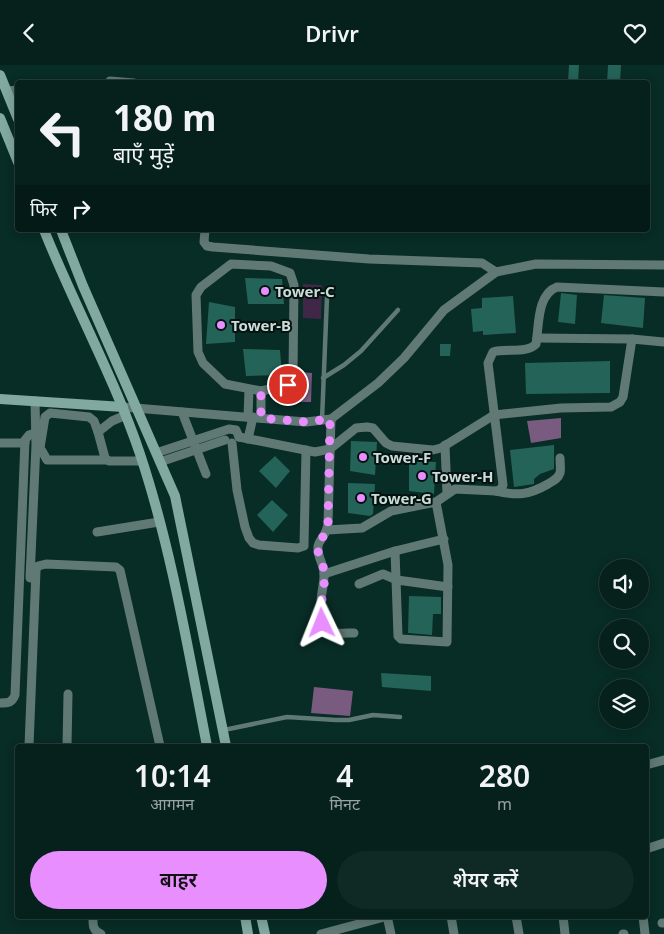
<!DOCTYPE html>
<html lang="hi">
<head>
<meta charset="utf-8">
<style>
  :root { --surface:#06211c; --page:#0f2925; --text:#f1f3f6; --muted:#98a3a3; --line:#273e3b; --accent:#e98efe }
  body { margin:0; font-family:"Noto Sans","Noto Sans Devanagari",sans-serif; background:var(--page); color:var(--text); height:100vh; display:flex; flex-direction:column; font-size:19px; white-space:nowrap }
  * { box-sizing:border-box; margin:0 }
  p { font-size:16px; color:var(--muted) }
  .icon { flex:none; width:28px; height:28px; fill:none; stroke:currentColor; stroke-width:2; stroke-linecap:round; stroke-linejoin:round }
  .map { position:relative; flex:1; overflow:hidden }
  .panel { position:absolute; left:15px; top:679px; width:634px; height:175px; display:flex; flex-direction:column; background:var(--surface); border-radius:5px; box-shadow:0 2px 12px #0003,0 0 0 1px var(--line) }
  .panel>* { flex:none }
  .top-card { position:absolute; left:15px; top:15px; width:635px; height:152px; border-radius:5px; box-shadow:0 2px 12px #0003,0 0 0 1px var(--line); background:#06211c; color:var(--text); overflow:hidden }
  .controls { position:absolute; left:599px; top:494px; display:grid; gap:10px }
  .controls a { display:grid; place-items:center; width:50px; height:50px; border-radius:50%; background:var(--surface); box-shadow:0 2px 12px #0003,0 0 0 1px var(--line); font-size:25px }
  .pin { position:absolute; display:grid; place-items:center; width:42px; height:42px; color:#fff; margin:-21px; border:2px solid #fff; border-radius:50%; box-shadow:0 1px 5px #0007 }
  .me { position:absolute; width:55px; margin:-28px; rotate:358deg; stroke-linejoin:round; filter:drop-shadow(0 0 4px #0008) }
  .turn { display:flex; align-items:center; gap:18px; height:105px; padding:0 15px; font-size:22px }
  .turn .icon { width:65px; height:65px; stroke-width:2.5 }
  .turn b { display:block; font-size:35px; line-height:42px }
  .then { display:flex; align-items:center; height:48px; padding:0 15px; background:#0003; gap:10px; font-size:19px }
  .eta { display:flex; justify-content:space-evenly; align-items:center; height:85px; text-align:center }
  .eta b { font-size:30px; font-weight:600; line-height:35px }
  .cta { display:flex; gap:10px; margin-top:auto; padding:10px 15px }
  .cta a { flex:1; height:58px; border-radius:30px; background:var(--accent); color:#111; font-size:20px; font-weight:600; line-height:58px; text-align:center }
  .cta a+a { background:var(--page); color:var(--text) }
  header { display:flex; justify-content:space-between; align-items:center; height:65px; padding:0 15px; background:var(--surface); font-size:22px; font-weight:600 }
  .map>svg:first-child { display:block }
  .green { fill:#412747 }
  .water { fill:#795b80 }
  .building { fill:#246358 }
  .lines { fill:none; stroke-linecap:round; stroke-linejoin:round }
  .lane { stroke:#607974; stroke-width:4.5 }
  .street { stroke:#607974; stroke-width:9 }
  .secondary { stroke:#81a9a0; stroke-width:10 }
  .route { stroke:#e98efe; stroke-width:9; stroke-dasharray:0 16.2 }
  .poi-dot { fill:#e98efe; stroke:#05120f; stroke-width:2 }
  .labels { text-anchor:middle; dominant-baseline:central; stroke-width:4; stroke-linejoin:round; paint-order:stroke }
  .poi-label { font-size:15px; font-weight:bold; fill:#cbddd9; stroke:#05120f; text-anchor:start }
</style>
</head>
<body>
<header><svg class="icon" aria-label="back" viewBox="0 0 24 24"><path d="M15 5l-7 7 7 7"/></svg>Drivr<svg class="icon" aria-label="heart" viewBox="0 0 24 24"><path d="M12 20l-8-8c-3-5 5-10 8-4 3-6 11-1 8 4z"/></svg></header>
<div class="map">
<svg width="664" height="869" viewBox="0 0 664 869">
  <rect width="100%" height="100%" fill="#082c26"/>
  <!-- green -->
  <polygon class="green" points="303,219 322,220 321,254 303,253"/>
  <!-- water -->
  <g class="water">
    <polygon points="298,307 312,308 311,337 298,337"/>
    <polygon points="561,353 561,373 531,378 527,356"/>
    <polygon points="314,622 353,626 350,651 311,648"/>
  </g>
  <!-- building -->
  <g class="building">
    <polygon points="569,0 579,0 578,18 568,18"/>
    <polygon points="608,0 621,0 620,18 607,18"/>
    <polygon points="245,213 282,214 284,239 248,239"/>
    <polygon points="561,228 577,230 575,259 558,257"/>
    <polygon points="604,230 645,233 643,263 601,258"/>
    <polygon points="513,231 516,268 483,270 483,266 473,267 471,244 482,243 482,233"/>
    <polygon points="209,237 235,242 235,277 206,279"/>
    <polygon points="440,279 451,279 450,291 440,291"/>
    <polygon points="243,284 280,285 282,310 246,311"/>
    <polygon points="610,296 610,328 526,329 525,298"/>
    <polygon points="351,376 377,377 375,410 350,406"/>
    <polygon points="554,380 554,404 540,409 534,414 534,419 514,422 510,385"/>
    <polygon points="275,391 290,406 276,423 259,406"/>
    <polygon points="409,396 436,397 434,429 409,426"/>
    <polygon points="348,418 375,419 373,449 370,451 348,448"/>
    <polygon points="272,435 288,450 273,467 257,450"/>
    <polygon points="409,531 441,532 441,549 433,549 432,570 408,568"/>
    <polygon points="381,608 431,611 431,626 382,622"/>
  </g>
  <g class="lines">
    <!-- lane -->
    <g class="lane">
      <polyline points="323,313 344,300 361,286 398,245"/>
      <polyline points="322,355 327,232"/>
      <polyline points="224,665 287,652 336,655 349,655 373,650 400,652"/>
    </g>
    <!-- street -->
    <g class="street">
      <polyline points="110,16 134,18"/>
      <polyline points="7,26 18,25"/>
      <polyline points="205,165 204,177 207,181 213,182 369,194 482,198 496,207"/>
      <polyline points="537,273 632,274 664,277"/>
      <polyline points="261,326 225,319 203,298 198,287 196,230 201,222 231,199 271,201 290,208 294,220 293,308 288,320 261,326 261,353"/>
      <polyline points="123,342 306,357 331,354 378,318 404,293 444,245 496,207 536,199 664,200"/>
      <polyline points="182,347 206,409"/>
      <polyline points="126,350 112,356 98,367 105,393 109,396 142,396"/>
      <polyline points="248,352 249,325"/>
      <path d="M331,354L328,458C327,471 318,475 318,482C317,492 324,499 324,509C325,523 311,560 330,567C337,569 347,568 354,568"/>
      <polyline points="239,372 315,387 330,384 356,363 367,362 373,363 386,378 392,381 422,384 433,385 441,383 494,350 561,343 611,342 620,337 623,332 632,274"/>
      <polyline points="248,374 253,352"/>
      <polyline points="0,378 25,378"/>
      <polyline points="232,378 237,425 245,462 249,473 253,478 259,480 298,483 304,481 306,385"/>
      <polyline points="445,380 447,429"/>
      <polyline points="37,381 42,386 47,395 106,395"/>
      <polyline points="40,383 45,352 50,348 89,352 94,356 98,367"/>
      <polyline points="156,388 229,364 236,365 239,372"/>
      <polyline points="160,397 225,375"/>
      <path d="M496,426C517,431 529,430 548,419C553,416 558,414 560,408C561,404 560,397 560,393"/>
      <polyline points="436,437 448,500 447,577 401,574 398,571 395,486 444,474"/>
      <path d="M327,465L362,463L391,446L436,437L455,424L496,426L500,425L503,420L488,298L493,287C506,283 527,289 536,279C539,261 537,229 557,222L664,227"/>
      <polyline points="97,467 159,457"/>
      <polyline points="324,509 395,486"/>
      <polyline points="30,513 36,380 35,336"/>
      <polyline points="359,519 383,509 397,515 448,522"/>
      <path d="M0,638C8,638 12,638 15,630L25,375L29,370L35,368"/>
      <polyline points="29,681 36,505 38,501 46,499 116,502 120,505 160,681"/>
      <polyline points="67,681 68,629"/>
      <polyline points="646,700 664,695"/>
      <polyline points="646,784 664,778"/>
      <path d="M93,851C93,860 92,865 101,869"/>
      <polyline points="387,851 391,869"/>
      <polyline points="451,851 454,869"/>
      <polyline points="516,851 519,869"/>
      <polyline points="563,851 565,869"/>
      <polyline points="643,851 645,869"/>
      <polyline points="662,858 664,858"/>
      <polyline points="321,869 388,851"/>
      <polyline points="623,869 624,869"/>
    </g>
    <!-- secondary -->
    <g class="secondary">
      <polyline points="0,10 18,54"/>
      <polyline points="0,53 18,97"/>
      <path d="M44,165C74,240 114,312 140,389C171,482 188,584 207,681"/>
      <polyline points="61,165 83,221 175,431 226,681"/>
      <polyline points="0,334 123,342"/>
      <polyline points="245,851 248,869"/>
      <polyline points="261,851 265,869"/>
    </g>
  </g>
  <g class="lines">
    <!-- route -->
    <path class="route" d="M288,320L261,326V353L306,357L330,354L328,458C327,471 318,475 318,482C317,491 324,499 324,508C326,526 318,539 322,558"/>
  </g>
  <!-- markers -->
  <g class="poi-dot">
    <circle cx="265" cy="226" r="5"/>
    <circle cx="221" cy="260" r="5"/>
    <circle cx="363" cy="392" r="5"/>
    <circle cx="422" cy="411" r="5"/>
    <circle cx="361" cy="433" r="5"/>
  </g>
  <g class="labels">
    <!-- poi labels -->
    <g class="poi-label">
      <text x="275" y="226">Tower-C</text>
      <text x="231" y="260">Tower-B</text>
      <text x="373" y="392">Tower-F</text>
      <text x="432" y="411">Tower-H</text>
      <text x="371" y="433">Tower-G</text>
    </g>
  </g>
</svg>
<div class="controls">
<a><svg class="icon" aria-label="sound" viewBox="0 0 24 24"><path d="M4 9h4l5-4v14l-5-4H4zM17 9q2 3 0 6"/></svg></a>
<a><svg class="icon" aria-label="search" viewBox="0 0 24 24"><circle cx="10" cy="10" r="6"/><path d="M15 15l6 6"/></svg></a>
<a><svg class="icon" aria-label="layers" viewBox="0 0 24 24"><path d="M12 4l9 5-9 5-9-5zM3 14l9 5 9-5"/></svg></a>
</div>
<div class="pin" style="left:288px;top:320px;background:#d93025"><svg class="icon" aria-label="arrive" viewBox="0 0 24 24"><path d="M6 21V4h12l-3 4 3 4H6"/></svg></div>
<svg class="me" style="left:322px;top:558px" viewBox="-20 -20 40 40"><path d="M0-17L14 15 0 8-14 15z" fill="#e98efe" stroke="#fff" stroke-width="4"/></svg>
<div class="top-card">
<div class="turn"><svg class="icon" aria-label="left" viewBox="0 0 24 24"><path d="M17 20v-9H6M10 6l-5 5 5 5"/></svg><div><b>180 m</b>बाएँ मुड़ें</div></div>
<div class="then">फिर<svg class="icon" aria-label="right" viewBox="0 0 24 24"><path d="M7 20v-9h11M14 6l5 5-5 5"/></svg></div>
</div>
<section class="panel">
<div class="eta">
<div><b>10:14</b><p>आगमन</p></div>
<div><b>4</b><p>मिनट</p></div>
<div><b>280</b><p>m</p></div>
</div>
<div class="cta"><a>बाहर</a><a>शेयर करें</a></div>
</section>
</div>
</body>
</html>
